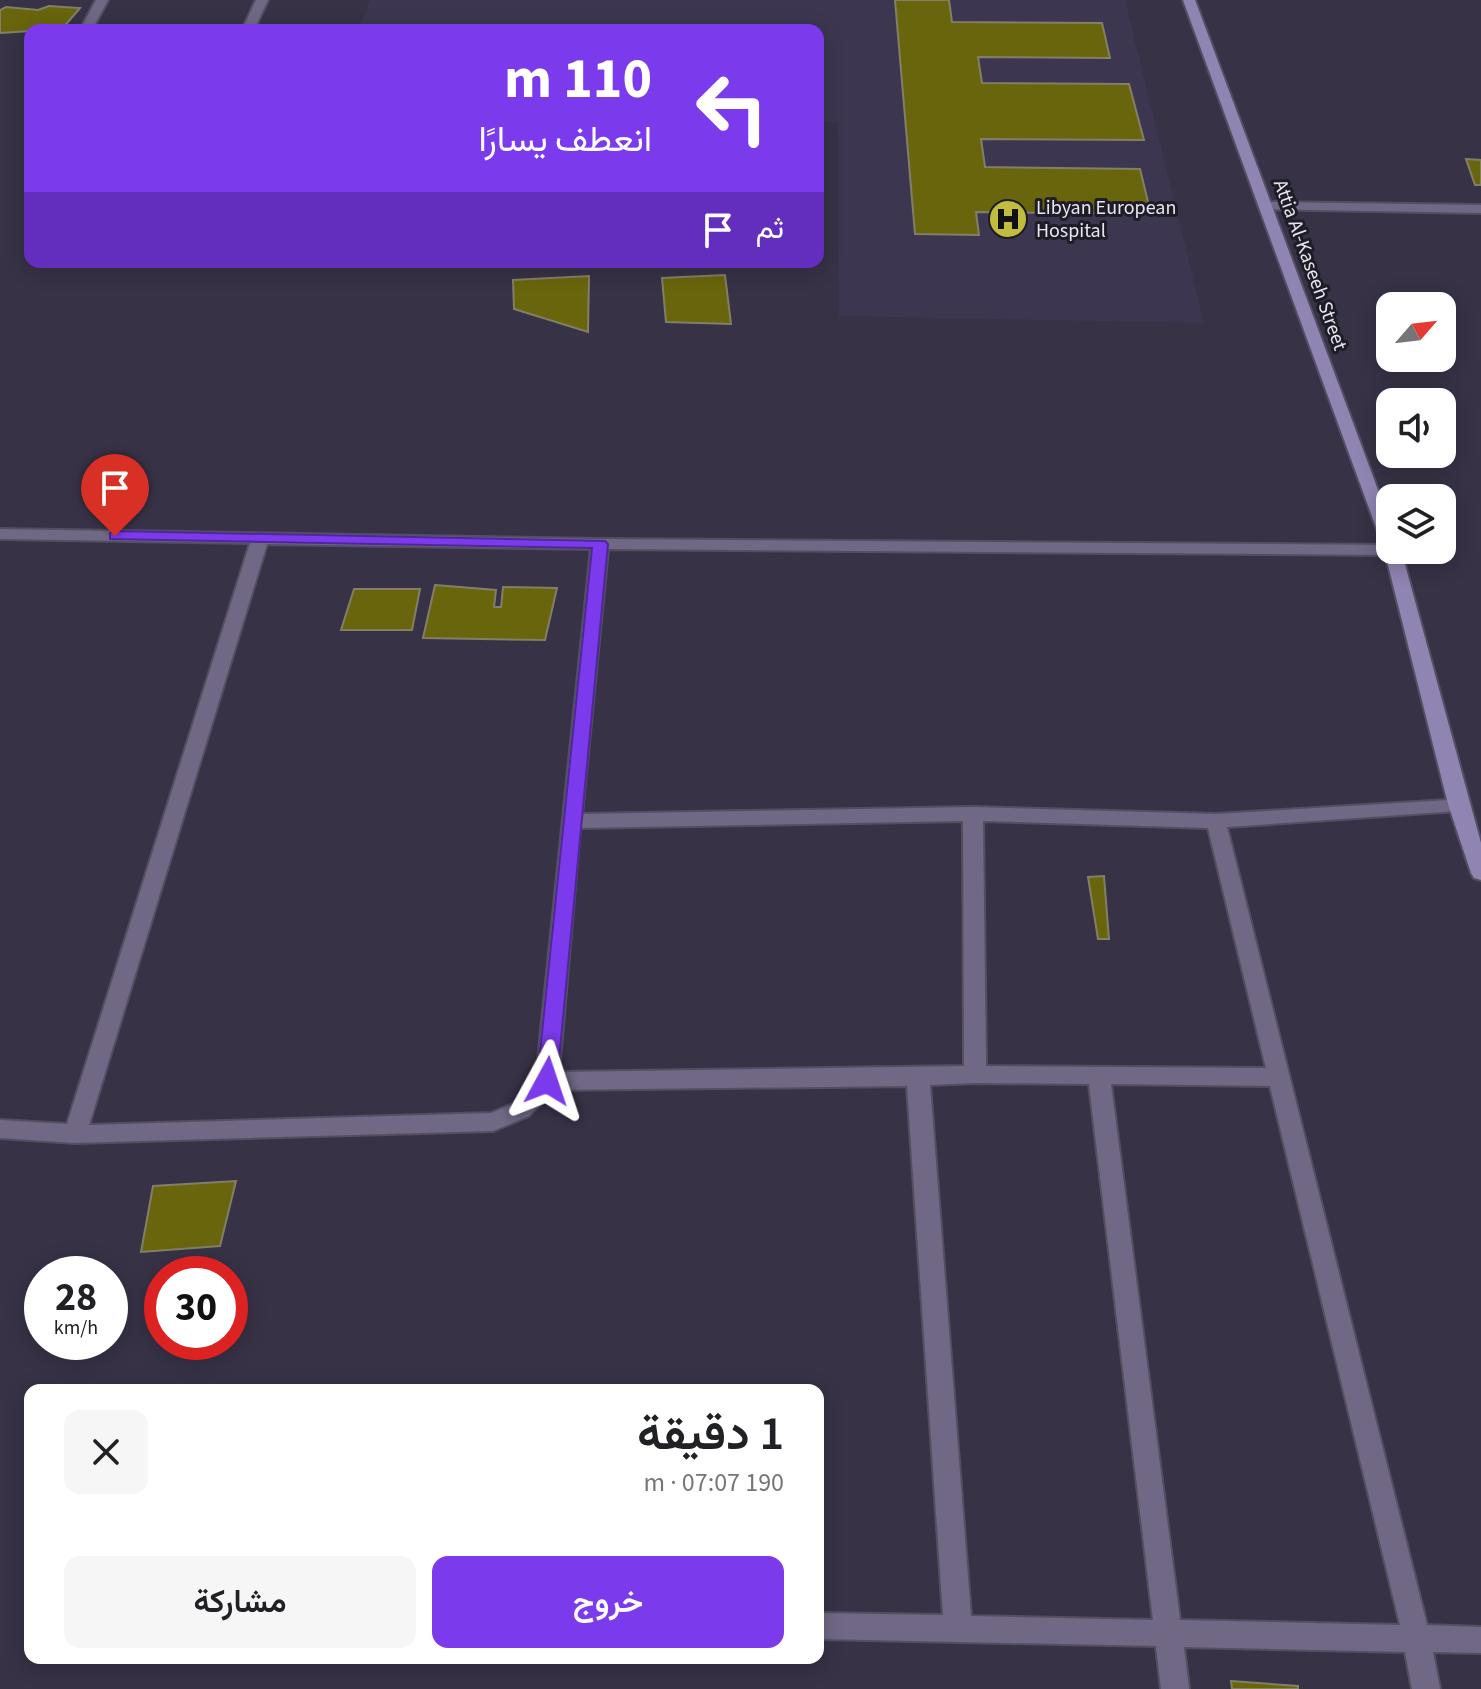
<!DOCTYPE html>
<html lang="ar">
<head>
<meta charset="utf-8">
<style>
  :root { --surface:#fff; --page:#f6f6f6; --text:#202124; --muted:#757577; --accent:#7c3aed }
  body { margin:0; font-family:"Source Sans 3",Vazirmatn,sans-serif; background:var(--page); color:var(--text); direction:rtl; height:100vh; display:flex; flex-direction:column; font-size:30px; white-space:nowrap }
  * { box-sizing:border-box; margin:0 }
  p { font-size:26px; color:var(--muted) }
  .icon { flex:none; width:44px; height:44px; fill:none; stroke:currentColor; stroke-width:2; stroke-linecap:round; stroke-linejoin:round }
  .map { position:relative; flex:1; overflow:hidden; direction:ltr }
  .sheet { position:absolute; left:24px; top:1384px; width:800px; height:280px; display:flex; flex-direction:column; background:var(--surface); border-radius:16px; box-shadow:0 4px 20px #0003; direction:rtl }
  .sheet>* { flex:none }
  .guide { position:absolute; left:24px; top:24px; width:800px; height:244px; border-radius:16px; box-shadow:0 4px 20px #0003; direction:rtl; background:#7c3aed; color:#fff; overflow:hidden }
  .needle { width:52px; rotate:62deg }
  .buttons { position:absolute; left:1376px; top:292px; display:grid; gap:16px }
  .buttons a { display:grid; place-items:center; width:80px; height:80px; border-radius:16px; background:var(--surface); box-shadow:0 4px 20px #0003; font-size:40px }
  .speed { position:absolute; left:24px; top:1256px; display:flex; gap:16px; font-size:40px; font-weight:700; text-align:center }
  .speed>* { display:grid; place-content:center; width:104px; height:104px; border-radius:50%; background:var(--surface); box-shadow:0 4px 20px #0003; line-height:1 }
  .speed small { font-size:20px; font-weight:400 }
  .speed .limit { border:12px solid #d22; background:#fff; color:#111 }
  .pin { position:absolute; display:grid; place-items:center; width:68px; height:68px; color:#fff; margin:-82px -34px; border-radius:50% 50% 50% 0; rotate:-45deg; box-shadow:0 0 8px #0007 }
  .pin .icon { rotate:45deg }
  .me { position:absolute; width:88px; margin:-44px; rotate:5deg; stroke-linejoin:round; filter:drop-shadow(0 0 6px #0008) }
  .turn { display:flex; align-items:center; gap:28px; height:168px; padding:0 40px; font-size:36px }
  .turn .icon { width:104px; height:104px; stroke-width:2.5 }
  .turn b { display:block; font-size:56px; line-height:68px }
  .then { display:flex; align-items:center; height:76px; padding:0 40px; background:#0003; gap:16px; font-size:30px }
  .round { display:grid; place-items:center; flex:none; width:84px; height:84px; border-radius:16px; background:var(--page) }
  .headline { display:flex; align-items:center; justify-content:space-between; height:136px; padding:0 40px }
  h1 { font-size:48px; font-weight:600; line-height:60px }
  .button { display:flex; gap:16px; margin-top:auto; padding:16px 40px }
  .button a { flex:1; height:92px; border-radius:16px; background:var(--accent); color:#fff; font-size:32px; font-weight:600; line-height:92px; text-align:center }
  .button a+a { background:var(--page); color:var(--text) }
  .map>svg:first-child { display:block }
  .built { fill:#3d3651 }
  .building { fill:#69650c; stroke:#818067; stroke-width:2 }
  .lines { fill:none; stroke-linecap:round; stroke-linejoin:round }
  .street-casing { stroke:#534f62; stroke-width:4 }
  .secondary-casing { stroke:#534f62; stroke-width:4 }
  .street { fill:#706885; fill-rule:evenodd }
  .secondary { fill:#9084b2; fill-rule:evenodd }
  .route { fill:#7c3aed; stroke:#51269a; stroke-width:2 }
  .labels { text-anchor:middle; dominant-baseline:central; stroke-width:6; stroke-linejoin:round; paint-order:stroke }
  .far-poi-label { font-size:20px; fill:#e9e6f4; stroke:#1e1c25; text-anchor:start }
  .far-street-label { font-size:20px; fill:#e9e6f4; stroke:#1e1c25 }
</style>
</head>
<body>
<div class="map">
<svg width="1481" height="1689" viewBox="0 0 1481 1689">
  <rect width="100%" height="100%" fill="#373246"/>
  <!-- built -->
  <polygon class="built" points="370,0 1125,0 1204,323 839,316 838,122 818,122 818,30 358,30"/>
  <!-- building -->
  <g class="building">
    <polygon points="895,0 949,0 952,22 1102,23 1110,58 978,57 982,83 1129,84 1144,140 981,139 985,167 1140,169 1151,214 976,212 979,235 915,234"/>
    <polygon points="49,6 80,8 62,29 0,33 0,10 6,7 38,10"/>
    <polygon points="1466,159 1481,160 1481,185 1475,185"/>
    <polygon points="725,275 731,324 666,322 662,278"/>
    <polygon points="589,276 588,332 514,309 513,280"/>
    <polygon points="435,585 496,590 494,607 501,607 503,587 557,588 545,640 423,638"/>
    <polygon points="354,589 420,589 412,630 341,630"/>
    <polygon points="1104,876 1109,939 1098,939 1088,877"/>
    <polygon points="236,1181 220,1246 141,1252 153,1186"/>
    <polygon points="1231,1681 1298,1686 1298,1689 1232,1689"/>
  </g>
  <g class="lines">
    <defs>
      <g id="street">
        <polygon points="96,0 108,0 92,30 80,30"/>
        <polygon points="256,0 268,0 254,30 242,30"/>
        <polygon points="1265,202 1481,205 1481,213 1260,209 1260,203"/>
        <path d="M0,529L600,539L1390,545V550H1399L1390,555L608,549L582,814L973,807L1216,814L1465,799L1468,804L1465,809L1458,811L1227,827L1427,1625L1481,1627V1653L1433,1652L1440,1689H1412L1405,1652L1184,1647L1189,1689H1161L1156,1646L818,1639V1613L943,1615L907,1086L553,1090L529,1116L493,1131L75,1143L0,1138V1120L67,1124L250,543L0,539ZM267,544L591,549L536,1078L513,1104L491,1113L89,1125ZM963,821L964,1066L559,1072L580,828ZM983,821L1208,828L1266,1068L986,1066ZM975,1083L1089,1084L1153,1620L971,1616L930,1085ZM1111,1084L1270,1086L1400,1625L1180,1620Z"/>
      </g>
      <polygon id="secondary" points="1183,0 1195,0 1390,522 1390,550 1401,550 1481,843 1481,880 1474,878 1471,873 1448,804 1384,549"/>
    </defs>
    <!-- street casing -->
    <use href="#street" class="street-casing"/>
    <!-- secondary casing -->
    <use href="#secondary" class="secondary-casing"/>
    <!-- street -->
    <use href="#street" class="street"/>
    <!-- secondary -->
    <use href="#secondary" class="secondary"/>
  </g>
  <!-- route -->
  <polygon class="route" points="115,531 605,541 608,544 557,1081 554,1086 540,1086 537,1081 592,548 110,539 110,533"/>
  <!-- icons -->
  <defs>
    <symbol id="hospital-disc" viewBox="-11 -11 22 22"><circle r="9.5" fill="#c3bd3f" stroke="#1e1c25"/><path d="M-5-5h3v3.5h4V-5h3V5h-3V1.5h-4V5h-3Z" fill="#111"/></symbol>
  </defs>
  <g fill-rule="evenodd">
    <use href="#hospital-disc" x="986" y="197" width="44" height="44"/>
  </g>
  <g class="labels">
    <!-- far-poi labels -->
    <g class="far-poi-label">
      <text x="1036" y="208">Libyan European<tspan x="1036" dy="23">Hospital</tspan></text>
    </g>
    <!-- far-street labels -->
    <g class="far-street-label">
      <text transform="translate(1310 265) rotate(70)">Attia Al-Kaseeh Street</text>
    </g>
  </g>
</svg>
<div class="buttons">
<a><svg class="needle" viewBox="-14 -14 28 28"><path d="M0-13l5 13h-10z" fill="#e53935"/><path d="M0 13l5-13h-10z" fill="#757577"/></svg></a>
<a><svg class="icon" aria-label="sound" viewBox="0 0 24 24"><path d="M4 9h4l5-4v14l-5-4H4zM17 9q2 3 0 6"/></svg></a>
<a><svg class="icon" aria-label="layers" viewBox="0 0 24 24"><path d="M12 4l9 5-9 5-9-5zM3 14l9 5 9-5"/></svg></a>
</div>
<div class="speed"><div>28<small>km/h</small></div><div class="limit">30</div></div>
<div class="pin" style="left:115px;top:536px;background:#d93025"><svg class="icon" aria-label="arrive" viewBox="0 0 24 24"><path d="M6 21V4h12l-3 4 3 4H6"/></svg></div>
<svg class="me" style="left:547px;top:1081px" viewBox="-20 -20 40 40"><path d="M0-17L14 15 0 8-14 15z" fill="#7c3aed" stroke="#fff" stroke-width="4"/></svg>
<div class="guide">
<div class="turn"><svg class="icon" aria-label="left" viewBox="0 0 24 24"><path d="M17 20v-9H6M10 6l-5 5 5 5"/></svg><div><b>110 m</b>انعطف يسارًا</div></div>
<div class="then">ثم<svg class="icon" aria-label="arrive" viewBox="0 0 24 24"><path d="M6 21V4h12l-3 4 3 4H6"/></svg></div>
</div>
<section class="sheet">
<div class="headline"><div><h1>1 دقيقة</h1><p>190 m · 07:07</p></div><a class="round"><svg class="icon" aria-label="close" viewBox="0 0 24 24"><path d="M6 6l12 12M18 6L6 18"/></svg></a></div>
<div class="button"><a>خروج</a><a>مشاركة</a></div>
</section>
</div>
</body>
</html>
